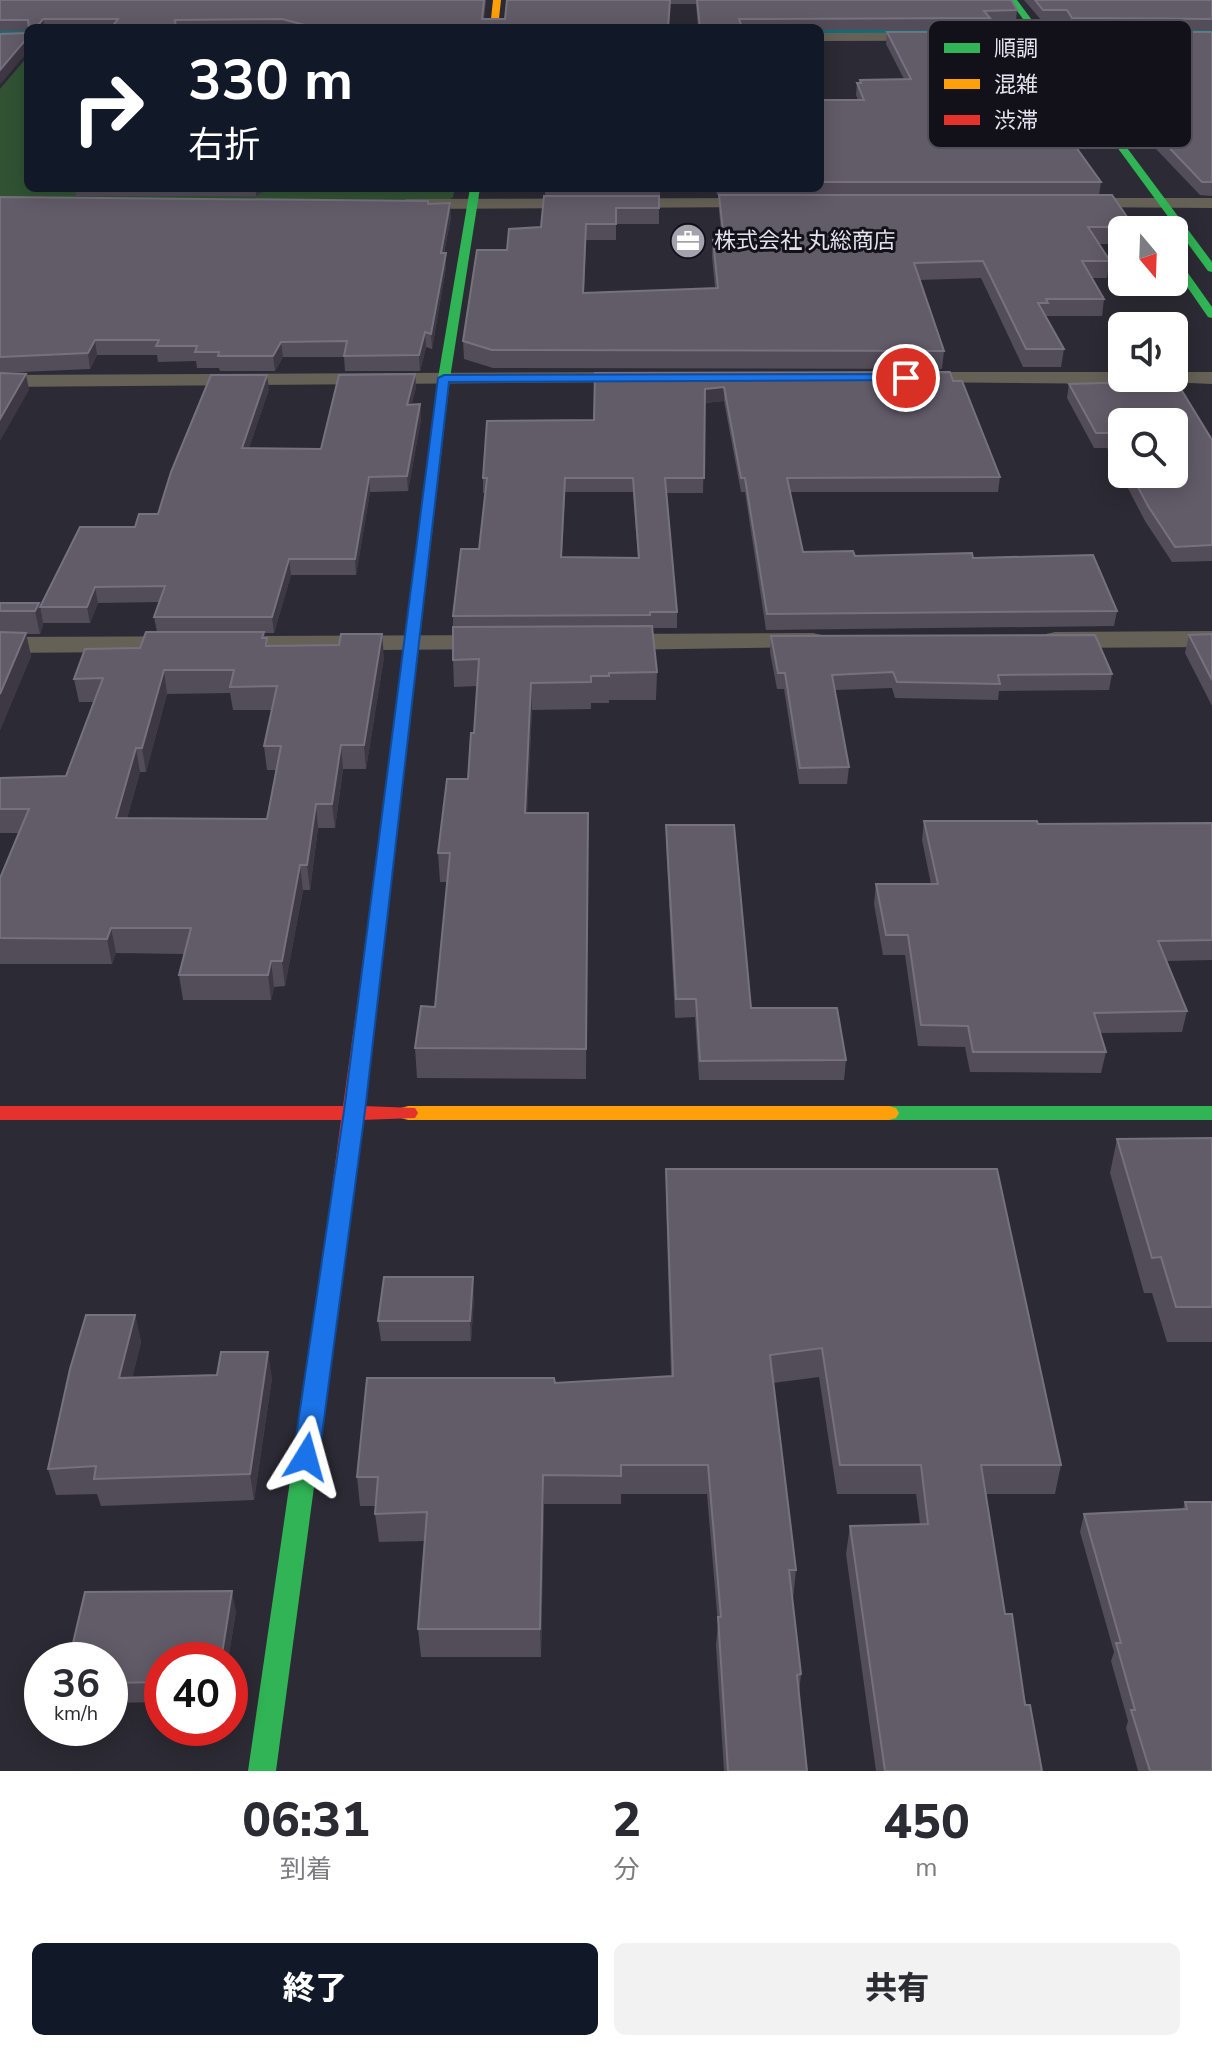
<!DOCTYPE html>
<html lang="ja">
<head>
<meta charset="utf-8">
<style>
  :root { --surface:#fff; --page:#f2f2f3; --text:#2b2b33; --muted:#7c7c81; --accent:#111827 }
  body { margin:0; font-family:"Nunito Sans","Noto Sans JP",sans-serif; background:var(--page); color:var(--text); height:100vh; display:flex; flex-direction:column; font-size:30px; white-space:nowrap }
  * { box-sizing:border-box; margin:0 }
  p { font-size:26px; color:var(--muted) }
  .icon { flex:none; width:44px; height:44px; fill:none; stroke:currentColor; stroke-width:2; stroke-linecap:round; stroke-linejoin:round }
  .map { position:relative; height:1771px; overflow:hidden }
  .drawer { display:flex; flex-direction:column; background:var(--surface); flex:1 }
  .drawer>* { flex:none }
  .banner { position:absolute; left:24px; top:24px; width:800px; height:168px; border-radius:12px; box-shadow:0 4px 20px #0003; background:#111827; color:#fff; overflow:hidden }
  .needle { width:52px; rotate:161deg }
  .buttons { position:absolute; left:1108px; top:216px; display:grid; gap:16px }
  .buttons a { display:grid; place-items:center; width:80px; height:80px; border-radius:12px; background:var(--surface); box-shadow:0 4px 20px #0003; font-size:40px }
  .speed { position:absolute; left:24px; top:1642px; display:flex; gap:16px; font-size:40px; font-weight:700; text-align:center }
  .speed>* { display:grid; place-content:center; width:104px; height:104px; border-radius:50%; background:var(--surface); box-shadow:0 4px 20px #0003; line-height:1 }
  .speed small { font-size:20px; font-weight:400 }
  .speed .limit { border:12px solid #d22; background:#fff; color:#111 }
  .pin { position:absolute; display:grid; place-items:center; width:68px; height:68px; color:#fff; margin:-34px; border:4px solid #fff; border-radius:50%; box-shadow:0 2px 8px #0007 }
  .me { position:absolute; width:88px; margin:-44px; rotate:8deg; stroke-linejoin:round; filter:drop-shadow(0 0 6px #0008) }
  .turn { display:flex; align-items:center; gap:28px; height:168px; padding:0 32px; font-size:36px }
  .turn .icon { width:104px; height:104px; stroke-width:2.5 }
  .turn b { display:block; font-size:56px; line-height:68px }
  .eta { display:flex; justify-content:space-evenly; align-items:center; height:136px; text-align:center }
  .eta b { font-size:48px; font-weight:800; line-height:56px }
  .button { display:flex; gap:16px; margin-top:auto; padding:16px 32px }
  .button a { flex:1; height:92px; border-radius:12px; background:var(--accent); color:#fff; font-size:32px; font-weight:800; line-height:92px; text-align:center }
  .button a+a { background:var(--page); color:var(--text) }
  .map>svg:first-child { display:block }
  .green { fill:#315334 }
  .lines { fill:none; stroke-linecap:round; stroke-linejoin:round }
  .canal { fill:#156a78; fill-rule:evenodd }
  .street { fill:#656156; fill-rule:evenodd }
  .fast { fill:#30b455; fill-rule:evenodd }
  .slow { fill:#ff9f0a; fill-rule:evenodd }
  .jam { fill:#e5322d; fill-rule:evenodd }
  .wall { fill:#534c59; fill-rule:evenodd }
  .shaded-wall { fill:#3d3844 }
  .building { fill:#625c69; stroke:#76717e; stroke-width:2; fill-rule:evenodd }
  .route { fill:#1a73e8; stroke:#114b97; stroke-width:2 }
  .labels { text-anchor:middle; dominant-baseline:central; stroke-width:6; stroke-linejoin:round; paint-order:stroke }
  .far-poi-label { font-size:22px; fill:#e3e2ee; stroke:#121119; text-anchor:start }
  .key { fill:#121119; stroke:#515059; stroke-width:2 }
  .key-label { font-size:22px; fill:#e3e2ee }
</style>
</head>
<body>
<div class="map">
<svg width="1212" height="1771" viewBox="0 0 1212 1771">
  <rect width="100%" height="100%" fill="#2c2b35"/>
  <!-- green -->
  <polygon class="green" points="28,56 28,188 455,188 453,197 449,200 0,200 0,89"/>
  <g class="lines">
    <!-- canal -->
    <g class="canal">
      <polygon points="992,26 998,27 1001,31 998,35 820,37 820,28 815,28"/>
      <polygon points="1057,26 1212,26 1212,36 1051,35 1048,31 1051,27"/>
      <polygon points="0,28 29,28 28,38 0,38"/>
    </g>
    <!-- street -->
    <g class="street">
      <polygon points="1212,32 1212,40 820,41 820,33"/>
      <polygon points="761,198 770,203 767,207 407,209 398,204 407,199"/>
      <polygon points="1075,198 1212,198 1212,208 1069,207 1066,203"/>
      <polygon points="639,372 646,374 650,378 646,382 0,387 0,375"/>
      <polygon points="909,372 1122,372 1122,378 1133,378 1122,384 902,382 898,378 902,374"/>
      <polygon points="1174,372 1212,372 1212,384 1167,382 1163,378 1174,378"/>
      <polygon points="1212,631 1212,647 1055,648 1046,646 1042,640 1046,634 1055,632"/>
      <polygon points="813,633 822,635 826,641 822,647 611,650 602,648 598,642 602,636 611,634"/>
      <polygon points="497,635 506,637 510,643 506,649 0,653 0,637"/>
    </g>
    <!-- fast -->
    <g class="fast">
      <polygon points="1009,0 1017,0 1212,262 1212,272 1208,271"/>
      <polygon points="470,188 480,188 450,378 380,983 370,989 360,983 438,378"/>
      <polygon points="1174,258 1178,259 1212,307 1212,318 1208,317 1174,268"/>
      <polygon points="889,1106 1212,1106 1212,1120 889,1120 882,1118 879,1113 882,1108"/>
      <polygon points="339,1210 347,1212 350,1218 276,1771 248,1771 328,1218 331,1212"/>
    </g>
    <!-- slow -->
    <g class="slow">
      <polygon points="493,0 501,0 498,28 490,28"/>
      <polygon points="408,1106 889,1106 896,1108 899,1113 896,1118 889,1120 408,1120 401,1118 398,1113 401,1108"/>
    </g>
    <!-- jam -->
    <polygon class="jam" points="370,977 380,983 364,1106 415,1108 418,1113 415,1118 362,1120 350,1218 347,1224 339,1226 331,1224 328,1218 341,1120 0,1120 0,1106 343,1106 360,983"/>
  </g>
  <!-- wall -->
  <g class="wall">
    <polygon points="0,0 486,0 484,19 505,19 507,0 1011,0 1017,10 1016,21 989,22 988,30 820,30 820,28 698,28 696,4 670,4 669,28 28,28 28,51 0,84 28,31 0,31"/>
    <polygon points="1024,0 1212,0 1212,30 1071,29 1065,21 1042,21"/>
    <polygon points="887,32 1026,72 1026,77 1101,182 1099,195 717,195 716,188 820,188 820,100 858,100 856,95 857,83 859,83 860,80 904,79 886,44"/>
    <polygon points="1082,32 1212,32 1212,196 1200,195 1134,126 1137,113 1106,82 1080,43"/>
    <polygon points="271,188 256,196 76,196 75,189"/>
    <polygon points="545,188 660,188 660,195 545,196"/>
    <polygon points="719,195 1134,227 1134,230 1122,230 1122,244 1099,244 1110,261 1107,278 1092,278 1104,299 1102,316 1046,316 1064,349 1061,367 1023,367 981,278 919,280 944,351 942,369 493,368 464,359 463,341 507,250 541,227 659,196 659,224 616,224 616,240 586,240 584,293 715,288 712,256 713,240 722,240 719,211"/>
    <polygon points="0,197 429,204 451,217 444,253 446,253 446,267 432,349 426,347 420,371 345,371 344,357 283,357 275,371 220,371 219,368 197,368 196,361 158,362 157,355 97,355 90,369 0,373"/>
    <path d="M595,373L953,381L1000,477L998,492H790L803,552L855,556L973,558L1117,611L1114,626L766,630L745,492H741L724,401L705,403L703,493H666L677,612V628H652L657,672L656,700H609V703H591V709L532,710L527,813H588L586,1079L417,1078L415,1048L435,1007L447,882H440L438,853L468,779L474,733L478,686L454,687L453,660V616L479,549L485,493H483V478L594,420ZM565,492H633L638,558L562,557Z"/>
    <path d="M415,374L416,388L411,405L420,404L421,419L408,491L370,492L356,575H291L274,633H264L265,638H267L268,646L384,657L366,769H343L335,828H318L310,890H303L285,986L274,987L271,1000H183L179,975L184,954L116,953L112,964H0V878L18,833H0V778L66,776L94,702H79L74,679L140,648L157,632L154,617L160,602L98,603L90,623H43L40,607L135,527L158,514L269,389L249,448L321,449ZM230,693L233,710H272L264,746L267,770H276L267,819L127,818L140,772H146L167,694Z"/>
    <path d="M1069,384L1140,386L1212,440V561L1172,562L1145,521L1107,448H1094L1067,398ZM1122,422L1174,474H1122Z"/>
    <polygon points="0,603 39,603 43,625 40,634 26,634 31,656 0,730"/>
    <polygon points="1212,634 1212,706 1185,653 1189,635"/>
    <polygon points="771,636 1112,674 1109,690 999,691 998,700 895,698 892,688 835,690 849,767 847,784 799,784 784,689 777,689 770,652"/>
    <polygon points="924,821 1038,824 1212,823 1212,960 1167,961 1187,1011 1182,1032 1100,1033 1106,1052 1101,1073 970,1072 965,1047 918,1046 905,955 883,955 874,904 876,884 931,884 922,840"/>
    <polygon points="666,825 751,1008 846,1060 844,1080 699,1080 695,1017 675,1018 666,843"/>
    <polygon points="1212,1138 1212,1342 1167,1342 1152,1293 1144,1293 1110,1173 1117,1139"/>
    <polygon points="666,1169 1061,1465 1055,1494 985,1494 1005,1614 1042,1771 876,1771 846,1554 850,1526 920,1524 916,1494 837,1494 819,1377 773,1383 796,1570 793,1599 801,1674 799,1694 807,1771 724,1771 716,1645 718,1624 707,1494 621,1494 621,1504 544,1504 541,1657 421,1657 418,1629 425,1541 379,1542 375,1514 376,1506 360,1506 357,1477 555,1383 671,1376 666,1197"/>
    <polygon points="474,1297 471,1341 381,1341 378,1321"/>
    <polygon points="135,1315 141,1342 132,1378 272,1378 254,1500 101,1506 97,1494 56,1495 48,1469"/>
    <polygon points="1185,1502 1212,1502 1212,1771 1138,1771 1126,1728 1128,1721 1111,1661 1114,1652 1080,1532 1084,1514 1183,1509"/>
    <polygon points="236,1611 228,1660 162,1660 162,1702 110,1703 110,1660"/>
  </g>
  <!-- shaded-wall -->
  <g class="shaded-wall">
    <polygon points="43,19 45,28 36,28"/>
    <polygon points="28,37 28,51 0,84 0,70"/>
    <polygon points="258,188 271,188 256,196 256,189"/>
    <polygon points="450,203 451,217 441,267 441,253"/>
    <polygon points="446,253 446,267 432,349 431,334"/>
    <polygon points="425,332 426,347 420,371 419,355"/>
    <polygon points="95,340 97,355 90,369 88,353"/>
    <polygon points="281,342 283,357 275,371 273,356"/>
    <polygon points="26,374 29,390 0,441 0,419"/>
    <polygon points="415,374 416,388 408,419 407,405"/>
    <polygon points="267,375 269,389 244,463 242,448"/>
    <polygon points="724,387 724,401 704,403 705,389"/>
    <polygon points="420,404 421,419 408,491 407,476"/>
    <polygon points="369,477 370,492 356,575 355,559"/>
    <polygon points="565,478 565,492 561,573 561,557"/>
    <polygon points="289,559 291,575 274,633 272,617"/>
    <polygon points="95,587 98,603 90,623 87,607"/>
    <polygon points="39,603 43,625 40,634 35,611"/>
    <polygon points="26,633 31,656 0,730 0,694"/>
    <polygon points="382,634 384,657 366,769 364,745"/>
    <polygon points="164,670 167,694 146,772 142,748"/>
    <polygon points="531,683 532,710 526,842 525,813"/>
    <polygon points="341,745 343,769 335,828 332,804"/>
    <polygon points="136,748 140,772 120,842 116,818"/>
    <polygon points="316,804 318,828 310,890 307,865"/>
    <polygon points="300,865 303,890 285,986 282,961"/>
    <polygon points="111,928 116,953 112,964 107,939"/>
    <polygon points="271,961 274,987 271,1000 268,975"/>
    <polygon points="473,1277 474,1297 471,1341 470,1321"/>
    <polygon points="135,1315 141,1342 125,1405 119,1378"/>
    <polygon points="268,1352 272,1378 254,1500 250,1474"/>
    <polygon points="543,1475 544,1504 541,1657 540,1629"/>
    <polygon points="232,1591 236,1611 228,1660 221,1660"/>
  </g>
  <!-- building -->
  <g class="building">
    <polygon points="0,0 484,0 482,19 505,19 507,0 670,0 668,28 316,28 282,19 175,20 176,28 111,28 118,19 43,19 36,28 29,28 28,20 0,20"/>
    <polygon points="697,0 1011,0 1017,10 984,11 990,18 739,19 742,28 700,28"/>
    <polygon points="1035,0 1212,0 1212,19 1072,18 1067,10 1043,10"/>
    <polygon points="28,31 28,37 0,70 0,34 26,33"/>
    <polygon points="887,32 999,32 1026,72 1022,72 1101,182 820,182 820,100 864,100 857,83 861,83 860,80 911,79"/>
    <polygon points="1082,32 1212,32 1212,182 1202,182 1136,113 1151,113 1108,70"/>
    <polygon points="76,188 258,188 256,189 75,189"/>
    <polygon points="719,195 1112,195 1134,227 1088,227 1110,261 1082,261 1104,299 1046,299 1048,303 1038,303 1064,349 1026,349 983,261 914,263 944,351 492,350 463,341 477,250 507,250 509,229 541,227 544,196 659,196 659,208 616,208 616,224 586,224 583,293 718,288 713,240 724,240"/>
    <polygon points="0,197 428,201 428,204 450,203 441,253 446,253 431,334 425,332 419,355 344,356 347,341 281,342 273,356 218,356 219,352 195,352 197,346 156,346 159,340 95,340 88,353 0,357"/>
    <path d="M950,372L953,381H962L1000,477L787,478L803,552L853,551L855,556L972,553L973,558L1093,555L1117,611L767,614L745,478H741L724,387L705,389L704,478H665L677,612H650V615L453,616L461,549H479L487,478H483L487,421L594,420L595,373ZM565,478H633L639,558L561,557Z"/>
    <polygon points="0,373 26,374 0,419"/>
    <polygon points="415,374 407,405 420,404 407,476 369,477 355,559 289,559 272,617 154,617 165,586 95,587 87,607 40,607 80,527 135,527 139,514 158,514 171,472 211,375 267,375 242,448 321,449 339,375"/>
    <polygon points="1137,382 1140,386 1179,386 1212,440 1212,545 1175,547 1148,506 1131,474 1174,474 1174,422 1122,422 1122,458 1109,433 1096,433 1069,384"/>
    <polygon points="0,603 39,603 35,611 0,611"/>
    <polygon points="652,626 657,672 609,673 609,676 591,676 591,682 531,683 525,813 588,813 586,1049 415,1048 421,1006 435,1007 450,853 438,853 447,779 468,779 471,733 474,733 479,659 453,660 453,627"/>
    <polygon points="0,632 26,633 0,694"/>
    <path d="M146,632H264L262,638H267L266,646L339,645L341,634H382L364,745H341L332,804H316L307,865H300L282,961H271L268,975H179L191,928H111L107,939L0,938V878L29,809H0V778L66,776L103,678L74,679L85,649L140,648ZM164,670H234L230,687L277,686L264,746H281L267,819L116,818L136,748H142Z"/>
    <polygon points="1212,634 1212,680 1189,635"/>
    <polygon points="1095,635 1112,674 998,675 1000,684 897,682 893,672 832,675 849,767 800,768 785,673 778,673 771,636"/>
    <polygon points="924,821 1037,821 1038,824 1212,823 1212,940 1158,941 1187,1011 1094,1013 1106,1052 973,1052 968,1026 921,1025 908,935 886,935 876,884 938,884"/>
    <polygon points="666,825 734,825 751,1008 837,1008 846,1060 700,1061 696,999 676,999"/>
    <polygon points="1212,1138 1212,1307 1176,1307 1161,1257 1152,1258 1117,1139"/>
    <polygon points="666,1169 997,1169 1061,1465 981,1465 1005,1614 1012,1614 1025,1705 1030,1705 1042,1771 885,1771 850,1526 928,1524 921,1465 840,1465 822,1348 770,1355 796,1570 789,1570 801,1674 797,1675 807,1771 728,1771 718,1617 721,1617 708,1465 621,1465 621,1476 543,1475 540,1629 418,1629 427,1512 375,1514 378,1477 357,1477 367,1378 554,1378 555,1383 673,1376"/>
    <polygon points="384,1277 473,1277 470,1321 378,1321"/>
    <polygon points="86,1315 135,1315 119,1378 217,1375 221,1352 268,1352 250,1474 94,1479 96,1466 48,1469 70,1369"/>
    <polygon points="1185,1502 1212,1502 1212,1771 1150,1771 1131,1710 1135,1710 1116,1643 1121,1643 1084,1514 1187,1509"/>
    <polygon points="232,1591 221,1660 162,1660 162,1682 110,1683 110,1660 69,1660 85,1592"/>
  </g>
  <!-- route -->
  <polygon class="route" points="906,374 910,375 910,380 449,382 365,1111 319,1457 315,1464 306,1467 297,1464 293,1457 344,1111 438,378 444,375"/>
  <!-- icons -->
  <defs>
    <symbol id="office-disc" viewBox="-11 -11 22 22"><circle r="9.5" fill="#a3a2ad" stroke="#121119"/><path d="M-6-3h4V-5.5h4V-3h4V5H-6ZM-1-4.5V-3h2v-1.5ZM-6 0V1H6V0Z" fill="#fff"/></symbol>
  </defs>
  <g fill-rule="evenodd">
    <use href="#office-disc" x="668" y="221" width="40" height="40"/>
  </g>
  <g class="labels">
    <!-- far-poi labels -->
    <g class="far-poi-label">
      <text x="714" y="241">株式会社 丸総商店</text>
    </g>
  </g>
  <!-- legend -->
  <rect x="928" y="20" width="264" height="128" rx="12" class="key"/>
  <rect x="944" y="43" width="36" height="10" fill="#30b455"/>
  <rect x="944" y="79" width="36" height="10" fill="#ff9f0a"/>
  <rect x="944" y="115" width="36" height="10" fill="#e5322d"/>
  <g class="key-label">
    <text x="994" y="56">順調</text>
    <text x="994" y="92">混雑</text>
    <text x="994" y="128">渋滞</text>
  </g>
</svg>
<div class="buttons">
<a><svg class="needle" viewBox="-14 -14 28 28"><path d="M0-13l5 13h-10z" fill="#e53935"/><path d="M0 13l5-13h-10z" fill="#7c7c81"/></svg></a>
<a><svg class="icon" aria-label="sound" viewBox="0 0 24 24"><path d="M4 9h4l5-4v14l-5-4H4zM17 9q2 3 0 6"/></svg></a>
<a><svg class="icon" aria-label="search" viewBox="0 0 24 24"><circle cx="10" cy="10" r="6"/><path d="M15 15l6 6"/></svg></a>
</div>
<div class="speed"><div>36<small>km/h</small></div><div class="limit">40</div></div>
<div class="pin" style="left:906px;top:378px;background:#d93025"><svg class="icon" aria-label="arrive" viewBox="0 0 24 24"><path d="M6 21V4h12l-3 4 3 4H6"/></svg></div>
<svg class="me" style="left:306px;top:1457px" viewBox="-20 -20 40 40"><path d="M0-17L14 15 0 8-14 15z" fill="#1a73e8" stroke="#fff" stroke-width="4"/></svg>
<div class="banner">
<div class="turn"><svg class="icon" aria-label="right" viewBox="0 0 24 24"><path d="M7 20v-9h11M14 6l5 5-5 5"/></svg><div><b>330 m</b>右折</div></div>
</div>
</div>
<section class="drawer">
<div class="eta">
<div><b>06:31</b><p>到着</p></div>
<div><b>2</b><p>分</p></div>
<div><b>450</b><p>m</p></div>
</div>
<div class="button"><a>終了</a><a>共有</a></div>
</section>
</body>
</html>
